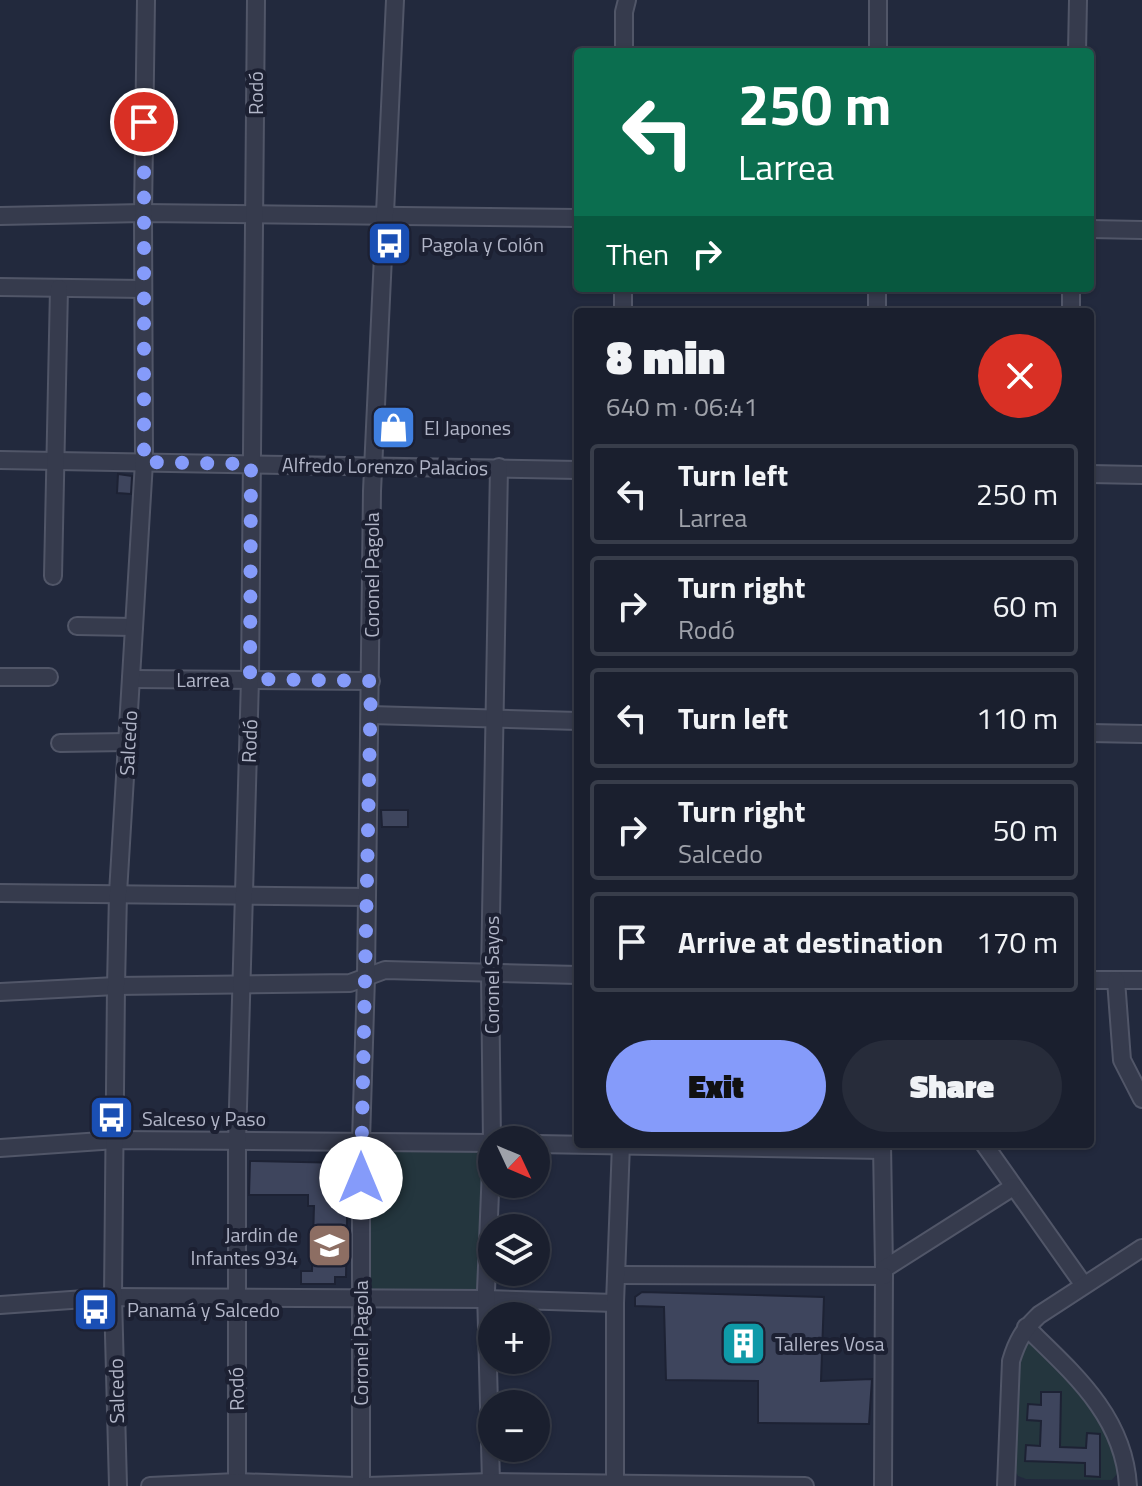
<!DOCTYPE html>
<html lang="en">
<head>
<meta charset="utf-8">
<style>
  :root { --surface:#1a1f2e; --page:#272c3a; --text:#f1f3f6; --muted:#9fa2aa; --line:#383d4a; --accent:#859bfa }
  body { margin:0; font-family:"Titillium Web",sans-serif; background:var(--page); color:var(--text); height:100vh; display:flex; flex-direction:column; font-size:30px; white-space:nowrap }
  * { box-sizing:border-box; margin:0 }
  p { font-size:26px; color:var(--muted) }
  .icon { flex:none; width:44px; height:44px; fill:none; stroke:currentColor; stroke-width:2; stroke-linecap:round; stroke-linejoin:round }
  .map { position:relative; flex:1; overflow:hidden }
  .side { position:absolute; left:574px; top:308px; width:520px; height:840px; display:flex; flex-direction:column; background:var(--surface); border-radius:8px; box-shadow:0 2px 6px #0004,0 0 0 2px var(--line) }
  .side>* { flex:none }
  .guide { position:absolute; left:574px; top:48px; width:520px; height:244px; border-radius:8px; box-shadow:0 2px 6px #0004,0 0 0 2px var(--line); background:#0b6e4f; color:#fff; overflow:hidden }
  .needle { width:52px; rotate:134deg }
  .tools { position:absolute; left:478px; top:1126px; display:grid; gap:16px }
  .tools a { display:grid; place-items:center; width:72px; height:72px; border-radius:50%; background:var(--surface); box-shadow:0 2px 6px #0004,0 0 0 2px var(--line); font-size:40px }
  .pin { position:absolute; display:grid; place-items:center; width:68px; height:68px; color:#fff; margin:-34px; border:4px solid #fff; border-radius:50%; box-shadow:0 2px 8px #0007 }
  .me { position:absolute; width:88px; margin:-44px; rotate:0deg; stroke-linejoin:round; filter:drop-shadow(0 0 6px #0008) }
  .turn { display:flex; align-items:center; gap:28px; height:168px; padding:0 32px; font-size:36px }
  .turn .icon { width:104px; height:104px; stroke-width:2.5 }
  .turn b { display:block; font-size:56px; line-height:68px }
  .then { display:flex; align-items:center; height:76px; padding:0 32px; background:#0003; gap:16px; font-size:30px }
  .round { display:grid; place-items:center; flex:none; width:84px; height:84px; border-radius:42px; background:var(--page) }
  .headline { display:flex; align-items:center; justify-content:space-between; height:136px; padding:0 32px }
  h1 { font-size:48px; font-weight:800; line-height:60px }
  .button { display:flex; gap:16px; margin-top:auto; padding:16px 32px }
  .button a { flex:1; height:92px; border-radius:48px; background:var(--accent); color:#111; font-size:32px; font-weight:800; line-height:92px; text-align:center }
  .button a+a { background:var(--page); color:var(--text) }
  ul { padding:0; list-style:none }
  li { display:flex; align-items:center; gap:24px; height:100px; margin:0 16px 12px; padding:0 16px; border:4px solid var(--line); border-radius:8px }
  li div { flex:1 }
  li b { display:block; font-size:30px }
  li em { font-style:normal }
  .map>svg:first-child { display:block }
  .green { fill:#24363e; fill-rule:evenodd }
  .building { fill:#3e455d; stroke:#1d2234; stroke-width:2 }
  .lines { fill:none; stroke-linecap:round; stroke-linejoin:round }
  .minor-casing { stroke:#515668; stroke-width:20 }
  .minor { stroke:#363b4d; stroke-width:16 }
  .route { stroke:#859bfa; stroke-width:14; stroke-dasharray:0 25.2 }
  .labels { text-anchor:middle; dominant-baseline:central; stroke-width:8; stroke-linejoin:round; paint-order:stroke }
  .street-label { font-size:20px; fill:#b2b6c8; stroke:#1c2032 }
  .poi-label { font-size:20px; fill:#b2b6c8; stroke:#1c2032; text-anchor:start }
</style>
</head>
<body>
<div class="map">
<svg width="1142" height="1486" viewBox="0 0 1142 1486">
  <rect width="100%" height="100%" fill="#22293d"/>
  <!-- green -->
  <g class="green">
    <polygon points="375,1148 478,1149 485,1152 481,1295 368,1293 367,1160 369,1152"/>
    <path d="M1028,1343C1050,1352 1095,1411 1108,1433C1114,1444 1116,1458 1120,1470L1112,1480L1026,1479L1018,1476L1013,1468L1016,1354ZM1041,1392H1060V1447L1086,1448L1087,1433L1100,1434V1449H1092L1100,1476H1085V1463L1056,1462V1450L1040,1449L1039,1462L1025,1461L1026,1445L1040,1446Z"/>
  </g>
  <!-- building -->
  <g class="building">
    <polygon points="118,474 132,476 131,494 117,493"/>
    <polygon points="381,810 408,810 408,827 382,827"/>
    <polygon points="250,1161 348,1163 346,1277 335,1277 335,1284 301,1284 301,1271 312,1271 314,1206 308,1206 308,1195 249,1195"/>
    <polygon points="642,1292 824,1297 821,1381 872,1379 869,1424 758,1423 758,1381 666,1380 664,1307 635,1306 635,1297"/>
    <polygon points="1041,1392 1061,1392 1060,1447 1086,1448 1087,1433 1100,1434 1100,1477 1085,1476 1085,1463 1025,1461 1026,1445 1040,1446 1041,1421 1027,1420 1028,1404 1041,1405"/>
  </g>
  <g class="lines">
    <defs>
      <g id="minor">
        <polyline points="624,52 624,12 627,0"/>
        <polyline points="878,52 878,0"/>
        <polyline points="1077,52 1078,0"/>
        <polyline points="0,216 143,213 578,218"/>
        <polyline points="1090,229 1142,230"/>
        <polyline points="0,287 143,289"/>
        <polyline points="623,312 623,288"/>
        <polyline points="877,312 877,288"/>
        <polyline points="1071,312 1071,288"/>
        <polyline points="0,460 578,470"/>
        <polyline points="1090,474 1142,475"/>
        <polyline points="53,576 59,288"/>
        <polyline points="77,626 134,627"/>
        <polyline points="0,677 49,677"/>
        <polyline points="131,679 371,681"/>
        <polyline points="370,715 578,721"/>
        <polyline points="1090,733 1142,734"/>
        <polyline points="60,743 128,742"/>
        <polyline points="0,893 366,897"/>
        <polyline points="1090,980 1142,980"/>
        <polyline points="1116,980 1122,1060 1142,1099"/>
        <polyline points="0,992 116,986 350,983 385,970 578,975"/>
        <polyline points="536,1144 882,1150"/>
        <polyline points="882,1144 884,1269 883,1486"/>
        <polyline points="984,1144 1083,1284"/>
        <polyline points="0,1148 116,1140 492,1143"/>
        <polyline points="884,1269 1013,1187"/>
        <polyline points="617,1275 884,1276"/>
        <polyline points="0,1305 113,1297 486,1299 615,1303"/>
        <path d="M1026,1327C1073,1373 1124,1416 1128,1486"/>
        <polyline points="237,1482 237,1142 250,679 256,0"/>
        <polyline points="491,1482 486,1291 492,1143 490,973 499,467"/>
        <polyline points="118,1486 113,1297 116,986 118,893 144,462 143,213 146,0"/>
        <polyline points="150,1486 237,1482 356,1486"/>
        <polyline points="361,1486 361,1141 366,977 372,491 395,0"/>
        <polyline points="367,1486 491,1482 805,1486"/>
        <polyline points="615,1486 615,1303 621,1144"/>
        <path d="M1006,1486L1011,1361C1017,1341 1024,1329 1039,1315L1142,1248"/>
      </g>
    </defs>
    <!-- minor casing -->
    <use href="#minor" class="minor-casing"/>
    <!-- minor -->
    <use href="#minor" class="minor"/>
  </g>
  <g class="lines">
    <!-- route -->
    <polyline class="route" points="144,122 144,462 251,464 250,679 371,681 361,1178"/>
  </g>
  <!-- icons -->
  <defs>
    <symbol id="bus-square" viewBox="-11 -11 22 22"><rect x="-9" y="-9" width="18" height="18" rx="4" fill="#1a4fb4" stroke="#1c2032"/><path d="M-5-6H5V4H4V6H2V4H-2V6H-4V4H-5ZM-3.5-4V0h7V-4ZM-3.5 1.2v1.5H-2V1.2ZM2 1.2v1.5H3.5V1.2Z" fill="#fff"/></symbol>
    <symbol id="shop-square" viewBox="-11 -11 22 22"><rect x="-9" y="-9" width="18" height="18" rx="4" fill="#3f7fe0" stroke="#1c2032"/><path d="M-5-2.5h2.3a2.7 3.5 0 0 1 5.4 0H5L5.5 6h-11ZM-1.5-2.5h3a1.5 2.3 0 0 0-3 0Z" fill="#fff"/></symbol>
    <symbol id="school-square" viewBox="-11 -11 22 22"><rect x="-9" y="-9" width="18" height="18" rx="4" fill="#8d6e63" stroke="#1c2032"/><path d="M0-5L7-2L0 1L-7-2ZM-4 1L0 2.5L4 1V4Q0 6-4 4Z" fill="#fff"/></symbol>
    <symbol id="building-square" viewBox="-11 -11 22 22"><rect x="-9" y="-9" width="18" height="18" rx="4" fill="#0f9aa8" stroke="#1c2032"/><path d="M-4-6H4V6H1V3H-1V6H-4ZM-2.5-4.3h1.7v1.8h-1.7ZM.8-4.3h1.7v1.8H.8ZM-2.5-1h1.7V.8h-1.7ZM.8-1h1.7V.8H.8Z" fill="#fff"/></symbol>
  </defs>
  <g fill-rule="evenodd">
    <use href="#bus-square" x="364" y="218" width="51" height="51"/>
    <use href="#shop-square" x="368" y="402" width="51" height="51"/>
    <use href="#bus-square" x="86" y="1092" width="51" height="51"/>
    <use href="#school-square" x="304" y="1220" width="51" height="51"/>
    <use href="#bus-square" x="70" y="1284" width="51" height="51"/>
    <use href="#building-square" x="718" y="1318" width="51" height="51"/>
  </g>
  <g class="labels">
    <!-- street labels -->
    <g class="street-label">
      <text transform="translate(255 93) rotate(-90)">Rodó</text>
      <text transform="translate(385 466) rotate(1)">Alfredo Lorenzo Palacios</text>
      <text transform="translate(371 575) rotate(-90)">Coronel Pagola</text>
      <text x="203" y="679">Larrea</text>
      <text transform="translate(249 741) rotate(-88)">Rodó</text>
      <text transform="translate(128 743) rotate(-87)">Salcedo</text>
      <text transform="translate(491 975) rotate(-90)">Coronel Sayos</text>
      <text transform="translate(360 1343) rotate(-90)">Coronel Pagola</text>
      <text transform="translate(236 1389) rotate(-91)">Rodó</text>
      <text transform="translate(116 1391) rotate(-91)">Salcedo</text>
    </g>
    <!-- poi labels -->
    <g class="poi-label">
      <text x="421" y="244">Pagola y Colón</text>
      <text x="424" y="427">El Japones</text>
      <text x="142" y="1118">Salceso y Paso</text>
      <text x="298" y="1234" text-anchor="end">Jardin de<tspan x="298" dy="23">Infantes 934</tspan></text>
      <text x="127" y="1309">Panamá y Salcedo</text>
      <text x="775" y="1343">Talleres Vosa</text>
    </g>
  </g>
</svg>
<div class="tools">
<a><svg class="needle" viewBox="-14 -14 28 28"><path d="M0-13l5 13h-10z" fill="#e53935"/><path d="M0 13l5-13h-10z" fill="#9fa2aa"/></svg></a>
<a><svg class="icon" aria-label="layers" viewBox="0 0 24 24"><path d="M12 4l9 5-9 5-9-5zM3 14l9 5 9-5"/></svg></a>
<a>+</a>
<a>−</a>
</div>
<div class="pin" style="left:144px;top:122px;background:#d93025"><svg class="icon" aria-label="arrive" viewBox="0 0 24 24"><path d="M6 21V4h12l-3 4 3 4H6"/></svg></div>
<svg class="me" style="left:361px;top:1178px" viewBox="-20 -20 40 40"><circle r="19" fill="#fff"/><path d="M0-13L10 11 0 6-10 11z" fill="#859bfa"/></svg>
<div class="guide">
<div class="turn"><svg class="icon" aria-label="left" viewBox="0 0 24 24"><path d="M17 20v-9H6M10 6l-5 5 5 5"/></svg><div><b>250 m</b>Larrea</div></div>
<div class="then">Then<svg class="icon" aria-label="right" viewBox="0 0 24 24"><path d="M7 20v-9h11M14 6l5 5-5 5"/></svg></div>
</div>
<section class="side">
<div class="headline"><div><h1>8 min</h1><p>640 m · 06:41</p></div><a class="round" style="background:#d93025;color:#fff"><svg class="icon" aria-label="close" viewBox="0 0 24 24"><path d="M6 6l12 12M18 6L6 18"/></svg></a></div>
<ul>
<li><svg class="icon" aria-label="left" viewBox="0 0 24 24"><path d="M17 20v-9H6M10 6l-5 5 5 5"/></svg><div><b>Turn left</b><p>Larrea</p></div><em>250 m</em></li>
<li><svg class="icon" aria-label="right" viewBox="0 0 24 24"><path d="M7 20v-9h11M14 6l5 5-5 5"/></svg><div><b>Turn right</b><p>Rodó</p></div><em>60 m</em></li>
<li><svg class="icon" aria-label="left" viewBox="0 0 24 24"><path d="M17 20v-9H6M10 6l-5 5 5 5"/></svg><div><b>Turn left</b></div><em>110 m</em></li>
<li><svg class="icon" aria-label="right" viewBox="0 0 24 24"><path d="M7 20v-9h11M14 6l5 5-5 5"/></svg><div><b>Turn right</b><p>Salcedo</p></div><em>50 m</em></li>
<li><svg class="icon" aria-label="arrive" viewBox="0 0 24 24"><path d="M6 21V4h12l-3 4 3 4H6"/></svg><div><b>Arrive at destination</b></div><em>170 m</em></li>
</ul>
<div class="button"><a>Exit</a><a>Share</a></div>
</section>
</div>
</body>
</html>
